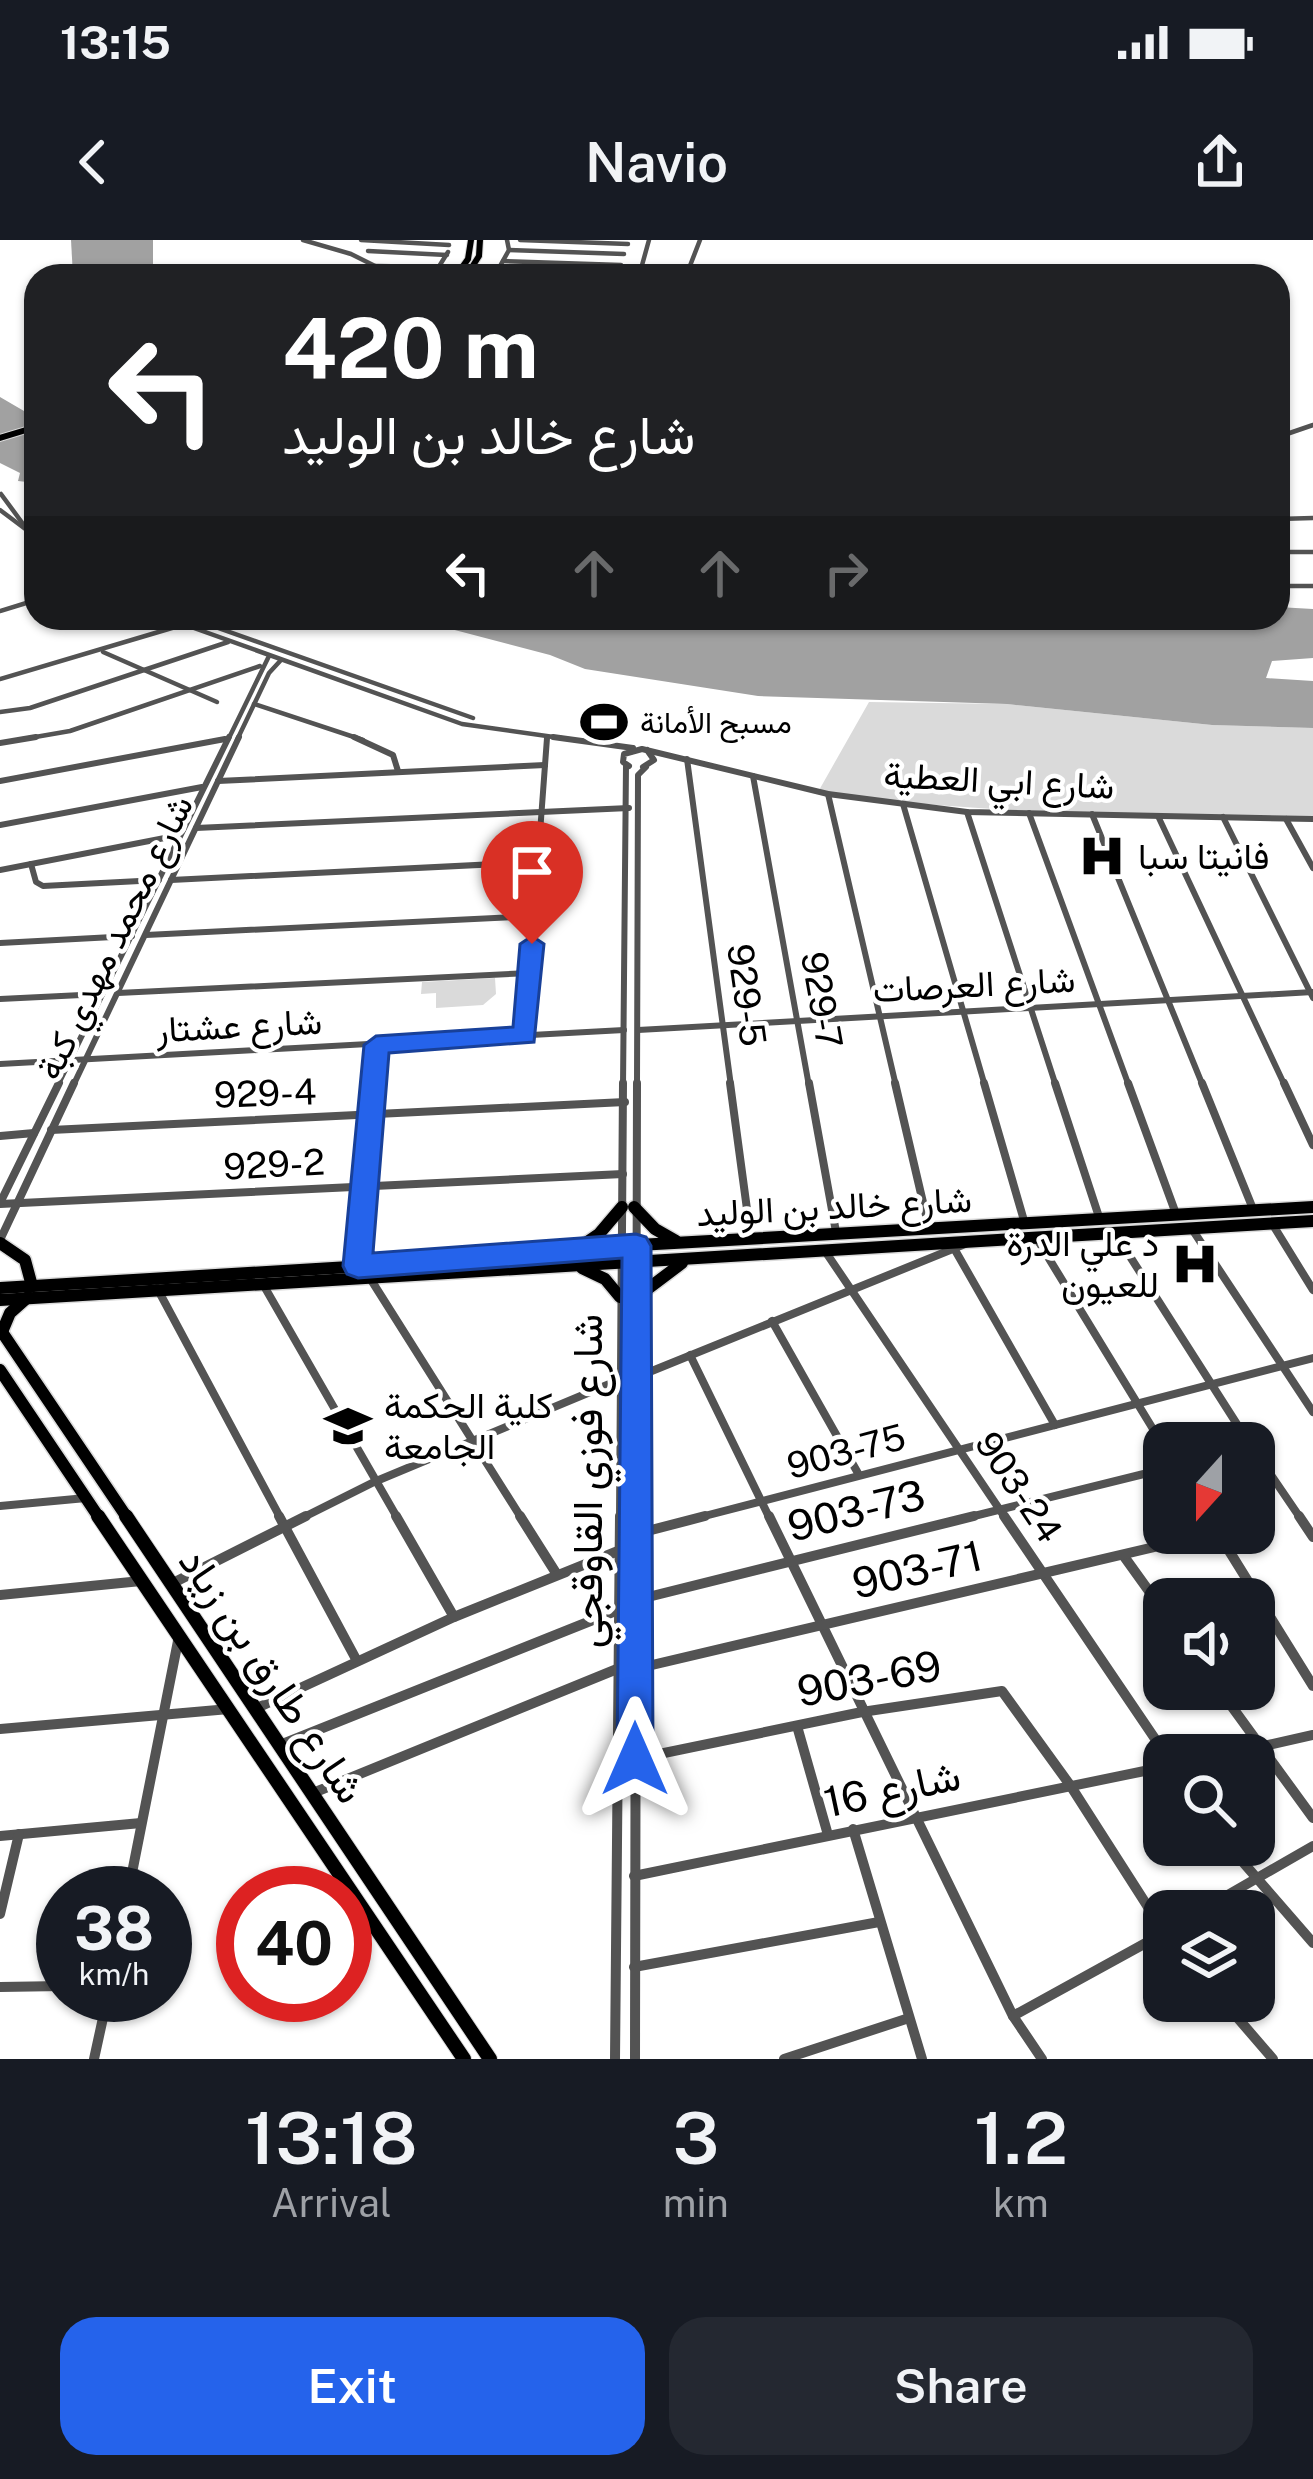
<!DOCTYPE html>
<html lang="en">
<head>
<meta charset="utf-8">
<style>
  :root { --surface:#171b24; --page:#242831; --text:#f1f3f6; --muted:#9ea1a6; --accent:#2563eb }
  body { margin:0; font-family:"Public Sans",Vazirmatn,sans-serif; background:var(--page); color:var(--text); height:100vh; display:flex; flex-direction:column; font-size:45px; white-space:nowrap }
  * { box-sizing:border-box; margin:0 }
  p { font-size:39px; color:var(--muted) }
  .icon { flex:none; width:66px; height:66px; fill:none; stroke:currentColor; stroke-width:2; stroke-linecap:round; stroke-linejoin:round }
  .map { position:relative; height:1819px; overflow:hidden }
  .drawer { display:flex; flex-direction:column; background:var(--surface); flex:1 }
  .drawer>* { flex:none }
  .guide { position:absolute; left:24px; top:24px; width:1266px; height:366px; border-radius:36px; box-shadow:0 3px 9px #0004; background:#202124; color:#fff; overflow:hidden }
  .needle { width:78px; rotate:201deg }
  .tools { position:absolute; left:1143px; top:1182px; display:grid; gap:24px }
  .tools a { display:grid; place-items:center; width:132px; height:132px; border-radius:24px; background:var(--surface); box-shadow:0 3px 9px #0004; font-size:60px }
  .speed { position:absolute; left:36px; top:1626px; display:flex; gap:24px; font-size:60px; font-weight:700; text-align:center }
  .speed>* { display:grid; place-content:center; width:156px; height:156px; border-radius:50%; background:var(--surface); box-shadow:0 3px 9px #0004; line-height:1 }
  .speed small { font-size:30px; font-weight:400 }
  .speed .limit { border:18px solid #d22; background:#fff; color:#111 }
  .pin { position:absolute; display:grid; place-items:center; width:102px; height:102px; color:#fff; margin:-123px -51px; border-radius:50% 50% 50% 0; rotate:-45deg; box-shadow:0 0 12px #0007 }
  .pin .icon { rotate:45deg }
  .me { position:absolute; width:132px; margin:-66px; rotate:0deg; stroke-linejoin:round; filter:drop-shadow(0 0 9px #0008) }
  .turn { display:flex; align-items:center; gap:42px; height:252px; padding:0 60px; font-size:54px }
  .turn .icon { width:156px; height:156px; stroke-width:2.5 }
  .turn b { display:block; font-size:84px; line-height:102px }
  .lanes { display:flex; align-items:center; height:114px; padding:0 60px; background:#0003; justify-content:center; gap:60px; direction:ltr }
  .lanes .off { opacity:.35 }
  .eta { display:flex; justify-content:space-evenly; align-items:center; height:204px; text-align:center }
  .eta b { font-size:72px; font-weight:600; line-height:84px }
  .action { display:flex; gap:24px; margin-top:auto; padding:24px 60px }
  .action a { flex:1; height:138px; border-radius:36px; background:var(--accent); color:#fff; font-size:48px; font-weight:600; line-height:138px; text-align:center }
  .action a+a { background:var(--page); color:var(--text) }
  .status { display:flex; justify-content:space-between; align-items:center; height:84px; padding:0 60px; background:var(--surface); direction:ltr }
  .status svg { height:33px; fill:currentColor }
  header { display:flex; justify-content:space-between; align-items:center; height:156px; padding:0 60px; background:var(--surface); font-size:54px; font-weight:600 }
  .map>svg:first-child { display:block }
  .green { fill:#dadada }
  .water { fill:#a1a1a1 }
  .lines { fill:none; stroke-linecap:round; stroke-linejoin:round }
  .major-far1-casing { stroke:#dbdbdb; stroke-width:15 }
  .major-casing { stroke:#dbdbdb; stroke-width:16 }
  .highway-casing { stroke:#dbdbdb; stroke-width:8 }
  .minor-far3 { stroke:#535353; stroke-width:4.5 }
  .minor-far2 { stroke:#535353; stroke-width:6 }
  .minor-far1 { stroke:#535353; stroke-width:8 }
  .minor { stroke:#535353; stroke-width:10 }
  .major-far1 { stroke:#000; stroke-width:12 }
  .major { stroke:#000; stroke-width:14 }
  .highway { stroke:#000; stroke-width:6 }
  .route { fill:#2563eb; stroke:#184099; stroke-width:3 }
  .labels { text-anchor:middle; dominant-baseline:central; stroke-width:9; stroke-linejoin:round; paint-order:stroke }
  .far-poi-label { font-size:30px; fill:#000; stroke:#fff; text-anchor:start }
  .street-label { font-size:36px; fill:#000; stroke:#fff }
  .poi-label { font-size:36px; fill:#000; stroke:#fff; text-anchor:start }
  .near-street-label { font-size:42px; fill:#000; stroke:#fff }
</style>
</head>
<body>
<div class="status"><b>13:15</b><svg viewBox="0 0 49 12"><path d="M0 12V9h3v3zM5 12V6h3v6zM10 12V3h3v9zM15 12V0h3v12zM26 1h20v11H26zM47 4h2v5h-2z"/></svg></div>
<header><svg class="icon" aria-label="back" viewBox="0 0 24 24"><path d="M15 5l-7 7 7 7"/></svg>Navio<svg class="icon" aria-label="share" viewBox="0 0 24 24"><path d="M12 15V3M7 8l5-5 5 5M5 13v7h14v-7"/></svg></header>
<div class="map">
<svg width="1313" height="1819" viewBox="0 0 1313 1819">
  <rect width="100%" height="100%" fill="#fff"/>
  <!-- green -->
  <g class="green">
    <path d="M869,462L1007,464L1212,485L1313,488V579C1147,575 982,575 818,552Z"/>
    <polygon points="495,738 496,754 483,765 436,768 436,753 421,754 422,742"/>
  </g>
  <!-- water -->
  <g class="water">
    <polygon points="71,0 153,0 153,36 73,36"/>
    <polygon points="0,157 36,178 36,236 27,242 18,241 20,233 0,223"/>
    <polygon points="1278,367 1313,369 1313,418 1272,421 1266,438 1313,441 1313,488 1212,485 1007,464 758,456 585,429 550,415 409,378 1278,378"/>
  </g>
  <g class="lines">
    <defs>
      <g id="major-far1">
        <polyline points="634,967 655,989 676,1001"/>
        <polyline points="0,1003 25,1020 32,1046"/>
        <polyline points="577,1009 599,994 622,967"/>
        <polyline points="582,1028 605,1039 620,1057"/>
        <polyline points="0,1048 566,1014 620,1006 1313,967"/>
        <polyline points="637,1057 682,1023"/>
        <polyline points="0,1060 1313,981"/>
        <polyline points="0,1089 128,1279"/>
        <polyline points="2,1092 10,1073 28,1057"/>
        <polyline points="0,1130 100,1279"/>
      </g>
      <g id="major">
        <polyline points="98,1276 464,1819"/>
        <polyline points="126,1276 490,1819"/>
      </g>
      <g id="highway">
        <polyline points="467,35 479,16 480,0"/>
        <polyline points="456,36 468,19 471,0"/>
        <polyline points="0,198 36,187"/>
      </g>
    </defs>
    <!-- major-far1 casing -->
    <use href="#major-far1" class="major-far1-casing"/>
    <!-- major casing -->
    <use href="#major" class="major-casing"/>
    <!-- highway casing -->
    <use href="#highway" class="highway-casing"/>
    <!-- minor-far3 -->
    <g class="minor-far3">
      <polyline points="303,0 351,14 395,36"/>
      <polyline points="361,0 449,5"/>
      <polyline points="520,0 628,4"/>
      <polyline points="509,10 624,14"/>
      <polyline points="368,11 447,15"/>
      <polyline points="503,21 621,25"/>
      <polyline points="375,26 441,27"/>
      <polyline points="497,32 602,36"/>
      <polyline points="495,35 509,10 507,0"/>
      <polyline points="433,36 448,12"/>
      <polyline points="639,36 649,0"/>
      <polyline points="686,36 700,0"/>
      <polyline points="1278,197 1313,185"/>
      <polyline points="1,254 26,288"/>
      <polyline points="0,270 36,297"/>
      <polyline points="1278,279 1313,278"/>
      <polyline points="1278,312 1313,312"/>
      <polyline points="1278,346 1313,346"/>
      <polyline points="0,371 36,360"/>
      <polyline points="166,378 462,484 575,500"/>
      <polyline points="190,378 473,478"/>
      <polyline points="103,412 217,462"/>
      <polyline points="0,439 182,385"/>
      <polyline points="254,464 363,500"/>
      <polyline points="0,472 30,468 228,402"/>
      <polyline points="18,500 70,491 260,426"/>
      <polyline points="221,500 225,499"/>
      <polyline points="228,500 269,416"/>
      <polyline points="237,500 269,433 281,420"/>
    </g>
    <!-- minor-far2 -->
    <g class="minor-far2">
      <polyline points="354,497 393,515 398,531"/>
      <polyline points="553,497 633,508"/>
      <polyline points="0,503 36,497"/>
      <polyline points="687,519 731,846"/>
      <polyline points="629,526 623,522 624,514 642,509 828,554 967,572 1313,579"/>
      <polyline points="643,527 654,520 647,510"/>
      <polyline points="753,536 809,846"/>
      <polyline points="0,541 225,499"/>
      <polyline points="218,541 545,525"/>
      <polyline points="828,554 896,846"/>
      <polyline points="903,564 985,846"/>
      <polyline points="967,572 1056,846"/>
      <polyline points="1029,573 1129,846"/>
      <polyline points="1092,574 1203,846"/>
      <polyline points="1158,576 1285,846"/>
      <polyline points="1223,577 1313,758"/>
      <polyline points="1286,579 1313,628"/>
      <polyline points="0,585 202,547"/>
      <polyline points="196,588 629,568"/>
      <polyline points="31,624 36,642 43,646 159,640"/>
      <polyline points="0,630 180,595"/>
      <polyline points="171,640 538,622"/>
      <polyline points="146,695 534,676"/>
      <polyline points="0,703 132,696"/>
      <polyline points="118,753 530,733"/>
      <polyline points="0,759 102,754"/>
      <polyline points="638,790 1313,752"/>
      <polyline points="525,796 547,498"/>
      <polyline points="0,824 624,790"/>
      <polyline points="57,846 229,497"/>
      <polyline points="73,846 239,497"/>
      <polyline points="373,846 377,805"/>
      <polyline points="623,846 626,525"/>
      <polyline points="637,846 638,535 646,527"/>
    </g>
    <!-- minor-far1 -->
    <g class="minor-far1">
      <polyline points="730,843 751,999"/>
      <polyline points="809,843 836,992"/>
      <polyline points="895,843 929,988"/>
      <polyline points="984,843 1025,984"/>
      <polyline points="1055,843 1100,980"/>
      <polyline points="1128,843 1176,974"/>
      <polyline points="1202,843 1253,969"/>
      <polyline points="1284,843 1313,905"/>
      <polyline points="51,890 625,862"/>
      <polyline points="0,896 34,893"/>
      <polyline points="0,963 59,843"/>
      <polyline points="0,964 623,934"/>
      <polyline points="1273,985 1313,1050"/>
      <polyline points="1192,989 1313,1172"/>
      <polyline points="1115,993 1249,1203"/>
      <polyline points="1037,999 1164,1207"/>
      <polyline points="0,1000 74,843"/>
      <polyline points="955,1010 1055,1185"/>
      <polyline points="825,1011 1006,1279"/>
      <polyline points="358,1026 374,843"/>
      <polyline points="368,1035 522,1279"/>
      <polyline points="264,1046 398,1279"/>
      <polyline points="157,1048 281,1279"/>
      <polyline points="772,1081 859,1235"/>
      <polyline points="690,1115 770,1279"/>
      <polyline points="637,1137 965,1004"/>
      <polyline points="1254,1210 1301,1279"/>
      <polyline points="0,1266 86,1258"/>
      <polyline points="300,1279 374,1242 619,1140"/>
      <polyline points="620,1279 623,843"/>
      <polyline points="636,1279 637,843"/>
      <polyline points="693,1279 1313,1118"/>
      <polyline points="962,1279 1164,1229"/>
    </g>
    <!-- minor -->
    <g class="minor">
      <polyline points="279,1276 357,1421"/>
      <polyline points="396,1276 454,1377"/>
      <polyline points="520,1276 556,1333"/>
      <polyline points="769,1276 1013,1776 1042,1819"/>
      <polyline points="1004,1276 1166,1515"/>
      <polyline points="1299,1276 1313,1297"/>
      <polyline points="1218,1293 1313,1446"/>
      <polyline points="636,1294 705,1276"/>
      <polyline points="1123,1315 1164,1372"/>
      <polyline points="173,1343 306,1276"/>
      <polyline points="0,1355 141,1341"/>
      <polyline points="636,1360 974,1276"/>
      <polyline points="635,1429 1214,1293"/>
      <polyline points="1219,1449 1313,1578"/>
      <polyline points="257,1468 454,1377 618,1311"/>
      <polyline points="797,1486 828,1595"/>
      <polyline points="0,1489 229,1469"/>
      <polyline points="280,1505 618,1370"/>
      <polyline points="1224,1515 1313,1495"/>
      <polyline points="635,1519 862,1472 1002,1451 1070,1545 1164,1692"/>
      <polyline points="313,1553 617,1429"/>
      <polyline points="853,1589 922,1819"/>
      <polyline points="0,1596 141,1583"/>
      <polyline points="1228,1605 1313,1703"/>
      <polyline points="634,1636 1164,1527"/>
      <polyline points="128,1653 179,1396"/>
      <polyline points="1200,1671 1313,1606"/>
      <polyline points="0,1674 19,1594"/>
      <polyline points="634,1727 879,1682"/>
      <polyline points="0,1747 63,1746"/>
      <polyline points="1223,1761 1273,1819"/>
      <polyline points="1013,1776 1164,1693"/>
      <polyline points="94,1819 108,1755"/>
      <polyline points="615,1819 620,1276"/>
      <polyline points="635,1819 636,1276"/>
      <polyline points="784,1819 909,1778"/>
    </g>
    <!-- major-far1 -->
    <use href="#major-far1" class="major-far1"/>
    <!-- major -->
    <use href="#major" class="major"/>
    <!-- highway -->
    <use href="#highway" class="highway"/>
  </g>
  <!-- route -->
  <polygon class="route" points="532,696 544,704 534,802 389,813 373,1013 636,994 646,997 651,1006 653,1519 648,1532 635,1537 622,1532 617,1519 622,1018 358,1038 347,1034 343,1026 364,805 376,796 513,787 520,704"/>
  <!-- icons -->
  <defs>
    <symbol id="stadium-bare" viewBox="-9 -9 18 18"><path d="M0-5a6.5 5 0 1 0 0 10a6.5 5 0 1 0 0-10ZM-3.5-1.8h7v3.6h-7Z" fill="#000" stroke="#fff" stroke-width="2.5" paint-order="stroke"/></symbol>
    <symbol id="hospital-bare" viewBox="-9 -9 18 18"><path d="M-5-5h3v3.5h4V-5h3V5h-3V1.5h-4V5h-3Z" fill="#000" stroke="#fff" stroke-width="2.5" paint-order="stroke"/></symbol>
    <symbol id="university-bare" viewBox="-9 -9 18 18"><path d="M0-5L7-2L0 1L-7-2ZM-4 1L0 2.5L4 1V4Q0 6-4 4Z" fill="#000" stroke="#fff" stroke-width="2.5" paint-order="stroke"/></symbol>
  </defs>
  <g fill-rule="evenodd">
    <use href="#stadium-bare" x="571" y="449" width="66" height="66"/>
    <use href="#hospital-bare" x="1069" y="583" width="66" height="66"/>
    <use href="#hospital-bare" x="1162" y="991" width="66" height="66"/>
    <use href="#university-bare" x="315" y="1153" width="66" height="66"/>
  </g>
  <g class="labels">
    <!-- far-poi labels -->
    <g class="far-poi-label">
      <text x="640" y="482">مسبح الأمانة</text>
    </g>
    <!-- street labels -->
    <g class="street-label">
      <text transform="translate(999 540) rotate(3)">شارع ابي العطية</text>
      <text transform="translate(114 697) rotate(-64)">شارع محمد مهدي كبة</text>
      <text transform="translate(974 744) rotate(-3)">شارع العرصات</text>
      <text transform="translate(747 755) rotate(82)">929-5</text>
      <text transform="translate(822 760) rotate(80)">929-7</text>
      <text transform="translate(239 785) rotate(-3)">شارع عشتار</text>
      <text transform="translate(265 853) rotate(-2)">929-4</text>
      <text transform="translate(274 924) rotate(-3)">929-2</text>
      <text transform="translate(834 966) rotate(-3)">شارع خالد بن الوليد</text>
      <text transform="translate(846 1211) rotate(-15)">903-75</text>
      <text transform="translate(1019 1247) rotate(56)">903-24</text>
    </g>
    <!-- poi labels -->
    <g class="poi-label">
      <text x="1138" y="616">فانيتا سبا</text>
      <text x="1159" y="1003" text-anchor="end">د علي الدرة<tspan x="1159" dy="41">للعيون</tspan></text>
      <text x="384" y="1165">كلية الحكمة<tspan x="384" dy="41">الجامعة</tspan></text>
    </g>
    <!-- near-street labels -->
    <g class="near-street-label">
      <text transform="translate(586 1241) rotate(-90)">شارع فوزي القاوقجي</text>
      <text transform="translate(856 1270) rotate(-14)">903-73</text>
      <text transform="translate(917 1329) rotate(-13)">903-71</text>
      <text transform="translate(273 1435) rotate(56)">شارع طارق بن زياد</text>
      <text transform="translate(869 1438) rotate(-11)">903-69</text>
      <text transform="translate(892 1548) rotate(-12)">شارع 16</text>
    </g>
  </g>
</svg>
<div class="tools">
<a><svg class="needle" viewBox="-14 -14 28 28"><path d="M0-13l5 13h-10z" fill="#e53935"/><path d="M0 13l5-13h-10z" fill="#9ea1a6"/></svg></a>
<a><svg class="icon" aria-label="sound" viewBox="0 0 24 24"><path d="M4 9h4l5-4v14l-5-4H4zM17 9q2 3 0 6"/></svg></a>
<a><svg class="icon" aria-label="search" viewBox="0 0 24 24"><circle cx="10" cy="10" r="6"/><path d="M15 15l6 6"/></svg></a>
<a><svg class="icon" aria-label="layers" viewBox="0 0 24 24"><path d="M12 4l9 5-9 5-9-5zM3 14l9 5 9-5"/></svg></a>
</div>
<div class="speed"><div>38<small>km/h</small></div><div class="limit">40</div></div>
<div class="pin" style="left:532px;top:704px;background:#d93025"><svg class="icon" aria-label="arrive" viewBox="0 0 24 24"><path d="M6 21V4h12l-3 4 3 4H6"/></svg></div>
<svg class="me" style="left:635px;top:1519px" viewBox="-20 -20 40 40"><path d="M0-17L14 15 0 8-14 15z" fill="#2563eb" stroke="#fff" stroke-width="4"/></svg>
<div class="guide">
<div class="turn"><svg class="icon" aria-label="left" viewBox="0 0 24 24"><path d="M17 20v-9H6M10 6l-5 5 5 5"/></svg><div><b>420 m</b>شارع خالد بن الوليد</div></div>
<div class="lanes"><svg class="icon" aria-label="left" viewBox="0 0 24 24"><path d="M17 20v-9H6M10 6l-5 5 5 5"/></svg><svg class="icon off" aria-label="ahead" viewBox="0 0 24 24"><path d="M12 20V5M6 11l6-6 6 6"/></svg><svg class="icon off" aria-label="ahead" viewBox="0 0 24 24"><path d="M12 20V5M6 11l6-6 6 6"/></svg><svg class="icon off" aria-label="right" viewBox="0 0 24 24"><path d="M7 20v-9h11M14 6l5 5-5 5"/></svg></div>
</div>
</div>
<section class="drawer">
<div class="eta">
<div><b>13:18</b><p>Arrival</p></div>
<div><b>3</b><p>min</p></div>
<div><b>1.2</b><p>km</p></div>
</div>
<div class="action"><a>Exit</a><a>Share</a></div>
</section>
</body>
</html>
